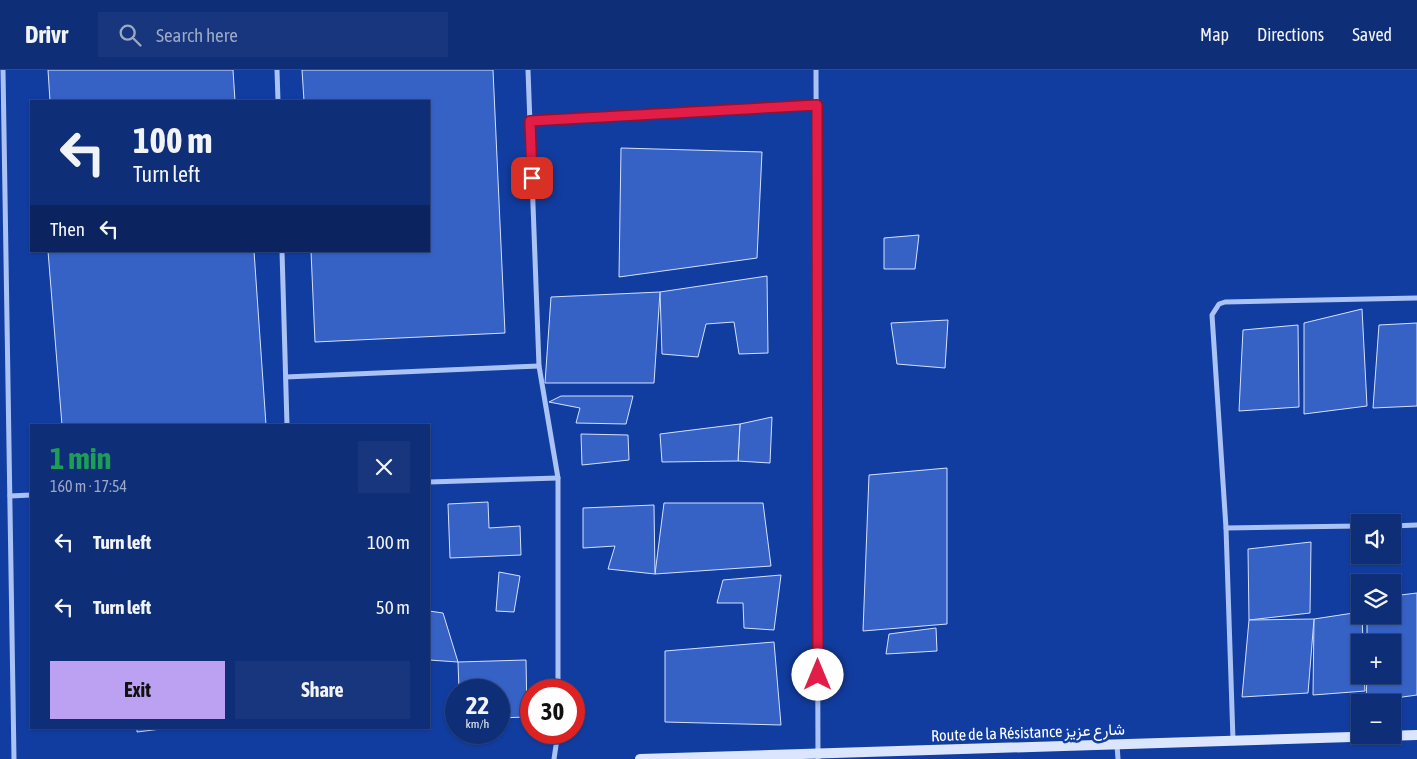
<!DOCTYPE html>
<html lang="en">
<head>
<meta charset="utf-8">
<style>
  :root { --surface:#0e2e78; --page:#17367d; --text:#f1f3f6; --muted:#9ba8c6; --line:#2e4a8a; --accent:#bca0f2 }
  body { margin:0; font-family:"Asap Condensed",Vazirmatn,sans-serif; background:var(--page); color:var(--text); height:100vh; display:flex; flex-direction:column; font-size:19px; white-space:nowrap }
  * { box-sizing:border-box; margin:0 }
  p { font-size:16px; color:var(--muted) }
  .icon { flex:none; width:28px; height:28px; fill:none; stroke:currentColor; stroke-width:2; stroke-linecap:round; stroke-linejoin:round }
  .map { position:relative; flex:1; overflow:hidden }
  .details { position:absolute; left:30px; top:354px; width:400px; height:305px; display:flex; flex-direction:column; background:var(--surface); border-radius:0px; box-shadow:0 1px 4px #0004,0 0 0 1px var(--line) }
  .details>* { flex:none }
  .banner { position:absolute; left:30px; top:30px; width:400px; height:152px; border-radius:0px; box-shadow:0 1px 4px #0004,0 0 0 1px var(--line); background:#0e2e78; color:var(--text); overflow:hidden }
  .controls { position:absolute; left:1351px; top:444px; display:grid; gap:10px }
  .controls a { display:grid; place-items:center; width:50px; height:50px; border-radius:0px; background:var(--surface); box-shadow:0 1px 4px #0004,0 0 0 1px var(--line); font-size:25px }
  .speed { position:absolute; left:445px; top:609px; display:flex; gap:10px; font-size:25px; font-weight:700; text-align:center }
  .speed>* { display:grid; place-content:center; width:65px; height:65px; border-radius:50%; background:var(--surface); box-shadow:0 1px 4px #0004,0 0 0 1px var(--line); line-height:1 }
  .speed small { font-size:12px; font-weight:400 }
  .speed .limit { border:8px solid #d22; background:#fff; color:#111 }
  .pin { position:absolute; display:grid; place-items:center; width:42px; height:42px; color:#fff; margin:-21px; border-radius:10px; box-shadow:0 2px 8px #0006 }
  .me { position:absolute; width:55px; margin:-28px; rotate:0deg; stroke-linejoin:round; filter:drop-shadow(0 0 4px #0008) }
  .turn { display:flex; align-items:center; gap:18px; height:105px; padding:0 20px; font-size:22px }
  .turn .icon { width:65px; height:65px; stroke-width:2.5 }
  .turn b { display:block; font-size:35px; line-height:42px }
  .then { display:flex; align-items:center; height:48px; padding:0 20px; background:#0003; gap:10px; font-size:19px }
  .round { display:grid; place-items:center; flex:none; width:52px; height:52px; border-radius:0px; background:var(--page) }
  .head { display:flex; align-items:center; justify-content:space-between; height:85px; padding:0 20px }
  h1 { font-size:30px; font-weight:700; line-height:38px; color:#1e9e55 }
  .primary-button { display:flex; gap:10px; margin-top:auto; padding:10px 20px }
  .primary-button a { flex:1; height:58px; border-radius:0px; background:var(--accent); color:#111; font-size:20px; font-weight:700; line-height:58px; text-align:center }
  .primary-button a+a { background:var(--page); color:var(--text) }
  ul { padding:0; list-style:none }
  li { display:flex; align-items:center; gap:15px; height:65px; padding:0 20px }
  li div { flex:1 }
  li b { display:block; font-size:19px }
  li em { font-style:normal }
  header { display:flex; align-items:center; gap:30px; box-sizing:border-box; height:70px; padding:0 25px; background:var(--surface); border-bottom:1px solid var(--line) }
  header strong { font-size:24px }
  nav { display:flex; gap:28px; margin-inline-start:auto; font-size:18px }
  .search { width:350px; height:45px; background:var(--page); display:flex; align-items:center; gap:12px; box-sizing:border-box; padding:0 18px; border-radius:0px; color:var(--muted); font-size:19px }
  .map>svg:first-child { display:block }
  .building { fill:#3662c5; stroke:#d4e1fe }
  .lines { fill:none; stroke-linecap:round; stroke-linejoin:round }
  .street { stroke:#abc2f5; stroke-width:5 }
  .secondary { stroke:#dbe5fd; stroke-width:10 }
  .route-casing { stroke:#92132f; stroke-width:12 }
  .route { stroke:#e11d48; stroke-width:9 }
  .labels { text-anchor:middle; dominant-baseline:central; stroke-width:5; stroke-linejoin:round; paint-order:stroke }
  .street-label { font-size:16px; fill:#fff; stroke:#123da0 }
</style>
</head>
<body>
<header>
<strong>Drivr</strong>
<div class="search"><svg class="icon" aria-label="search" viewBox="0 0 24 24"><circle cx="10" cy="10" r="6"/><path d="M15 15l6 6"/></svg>Search here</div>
<nav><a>Map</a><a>Directions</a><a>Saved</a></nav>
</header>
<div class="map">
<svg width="1417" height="689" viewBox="0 0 1417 689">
  <rect width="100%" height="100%" fill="#123da0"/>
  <!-- building -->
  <g class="building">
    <polygon points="48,0 233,0 235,31 50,31"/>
    <polygon points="302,0 493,0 505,263 315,272 311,181 429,181 429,31 304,31"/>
    <polygon points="621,78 762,82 757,188 619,207"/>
    <polygon points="919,165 915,199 884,199 884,168"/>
    <polygon points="48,181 254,181 266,355 62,355"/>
    <polygon points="767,206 768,283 739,284 734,252 706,254 698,287 662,284 660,222"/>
    <polygon points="660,222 654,313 545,313 551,227"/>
    <polygon points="1362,239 1367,336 1304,344 1304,253"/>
    <polygon points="948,250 945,298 897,294 891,253"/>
    <polygon points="1417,253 1417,336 1373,338 1379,255"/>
    <polygon points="1298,255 1299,337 1239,341 1243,260"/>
    <polygon points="561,326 633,326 626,354 576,353 580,338 549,332"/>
    <polygon points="772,347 770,393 738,391 740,354"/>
    <polygon points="740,354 738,391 662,392 660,364"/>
    <polygon points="581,364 628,365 629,390 582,395"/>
    <polygon points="947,398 947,554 863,561 869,405"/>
    <polygon points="488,432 489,458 520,456 521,485 450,488 448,434"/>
    <polygon points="664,433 763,433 771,496 655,504"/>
    <polygon points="654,435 655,504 608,499 615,476 583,478 583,438"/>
    <polygon points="1311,472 1310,543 1249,550 1248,479"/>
    <polygon points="499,502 520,506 514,542 496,541"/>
    <polygon points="781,505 774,560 744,558 743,533 717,533 723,510"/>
    <polygon points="1417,523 1417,625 1366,632 1367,605 1392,605 1392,572 1367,572 1367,545 1392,545 1392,526"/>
    <polygon points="429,541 443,543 458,592 429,590"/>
    <polygon points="1360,542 1360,545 1362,545 1363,572 1360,572 1360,605 1364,605 1365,621 1313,625 1314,549"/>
    <polygon points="1314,549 1308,623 1242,627 1249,550"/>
    <polygon points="936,558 937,581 886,584 889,564"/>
    <polygon points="774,572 781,655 665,652 665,581"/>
    <polygon points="526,590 527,647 499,648 499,620 459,620 458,592"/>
    <polygon points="137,658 160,658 161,659 137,662"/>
  </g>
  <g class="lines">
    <!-- street -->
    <g class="street">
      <polyline points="3,0 14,689"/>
      <polyline points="277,0 278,31"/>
      <polyline points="528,0 539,296 558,408 558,620"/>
      <polyline points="816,0 818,689"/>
      <polyline points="530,51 817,35"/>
      <polyline points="282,181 287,355"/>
      <polyline points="286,307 539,296"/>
      <polyline points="429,412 558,408"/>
      <polyline points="10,426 31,425"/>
      <polyline points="1392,456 1417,455"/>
      <polyline points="1226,458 1360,456"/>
      <polyline points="1233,670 1226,458 1212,245 1219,234 1225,232 1417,228"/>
      <polyline points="1117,675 1118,689"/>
      <polyline points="554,689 558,662"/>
    </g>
    <!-- secondary -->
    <polyline class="secondary" points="640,689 1417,665"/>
  </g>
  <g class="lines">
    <defs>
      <polyline id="route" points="532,108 530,51 817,35 818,605"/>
    </defs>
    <!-- route casing -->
    <use href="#route" class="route-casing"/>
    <!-- route -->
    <use href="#route" class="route"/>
  </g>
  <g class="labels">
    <!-- street labels -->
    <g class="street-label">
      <text transform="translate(1028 662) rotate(-2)">Route de la Résistance شارع عزيز</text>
    </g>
  </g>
</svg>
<div class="controls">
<a><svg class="icon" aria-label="sound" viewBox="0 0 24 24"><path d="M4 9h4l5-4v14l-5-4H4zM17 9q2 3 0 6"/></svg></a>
<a><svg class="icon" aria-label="layers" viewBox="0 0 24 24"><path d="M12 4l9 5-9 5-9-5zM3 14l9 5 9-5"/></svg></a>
<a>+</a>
<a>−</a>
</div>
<div class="speed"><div>22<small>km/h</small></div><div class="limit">30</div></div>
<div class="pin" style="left:532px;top:108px;background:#d93025"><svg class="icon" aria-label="arrive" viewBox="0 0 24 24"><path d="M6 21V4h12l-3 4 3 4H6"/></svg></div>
<svg class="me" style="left:818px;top:605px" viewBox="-20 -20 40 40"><circle r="19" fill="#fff"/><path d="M0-13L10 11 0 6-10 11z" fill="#e11d48"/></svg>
<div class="banner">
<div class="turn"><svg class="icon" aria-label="left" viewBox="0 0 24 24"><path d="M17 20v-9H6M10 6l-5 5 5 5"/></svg><div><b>100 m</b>Turn left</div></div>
<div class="then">Then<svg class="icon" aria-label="left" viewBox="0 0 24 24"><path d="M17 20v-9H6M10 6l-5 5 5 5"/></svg></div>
</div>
<section class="details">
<div class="head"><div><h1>1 min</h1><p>160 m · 17:54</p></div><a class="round"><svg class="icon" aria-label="close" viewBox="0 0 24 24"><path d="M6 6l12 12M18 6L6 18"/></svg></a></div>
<ul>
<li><svg class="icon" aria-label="left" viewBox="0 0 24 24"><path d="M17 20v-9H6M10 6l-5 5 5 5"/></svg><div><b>Turn left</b></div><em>100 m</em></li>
<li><svg class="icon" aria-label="left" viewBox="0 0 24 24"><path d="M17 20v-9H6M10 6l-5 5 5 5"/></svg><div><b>Turn left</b></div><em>50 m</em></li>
</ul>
<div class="primary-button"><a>Exit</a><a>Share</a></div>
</section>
</div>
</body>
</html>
